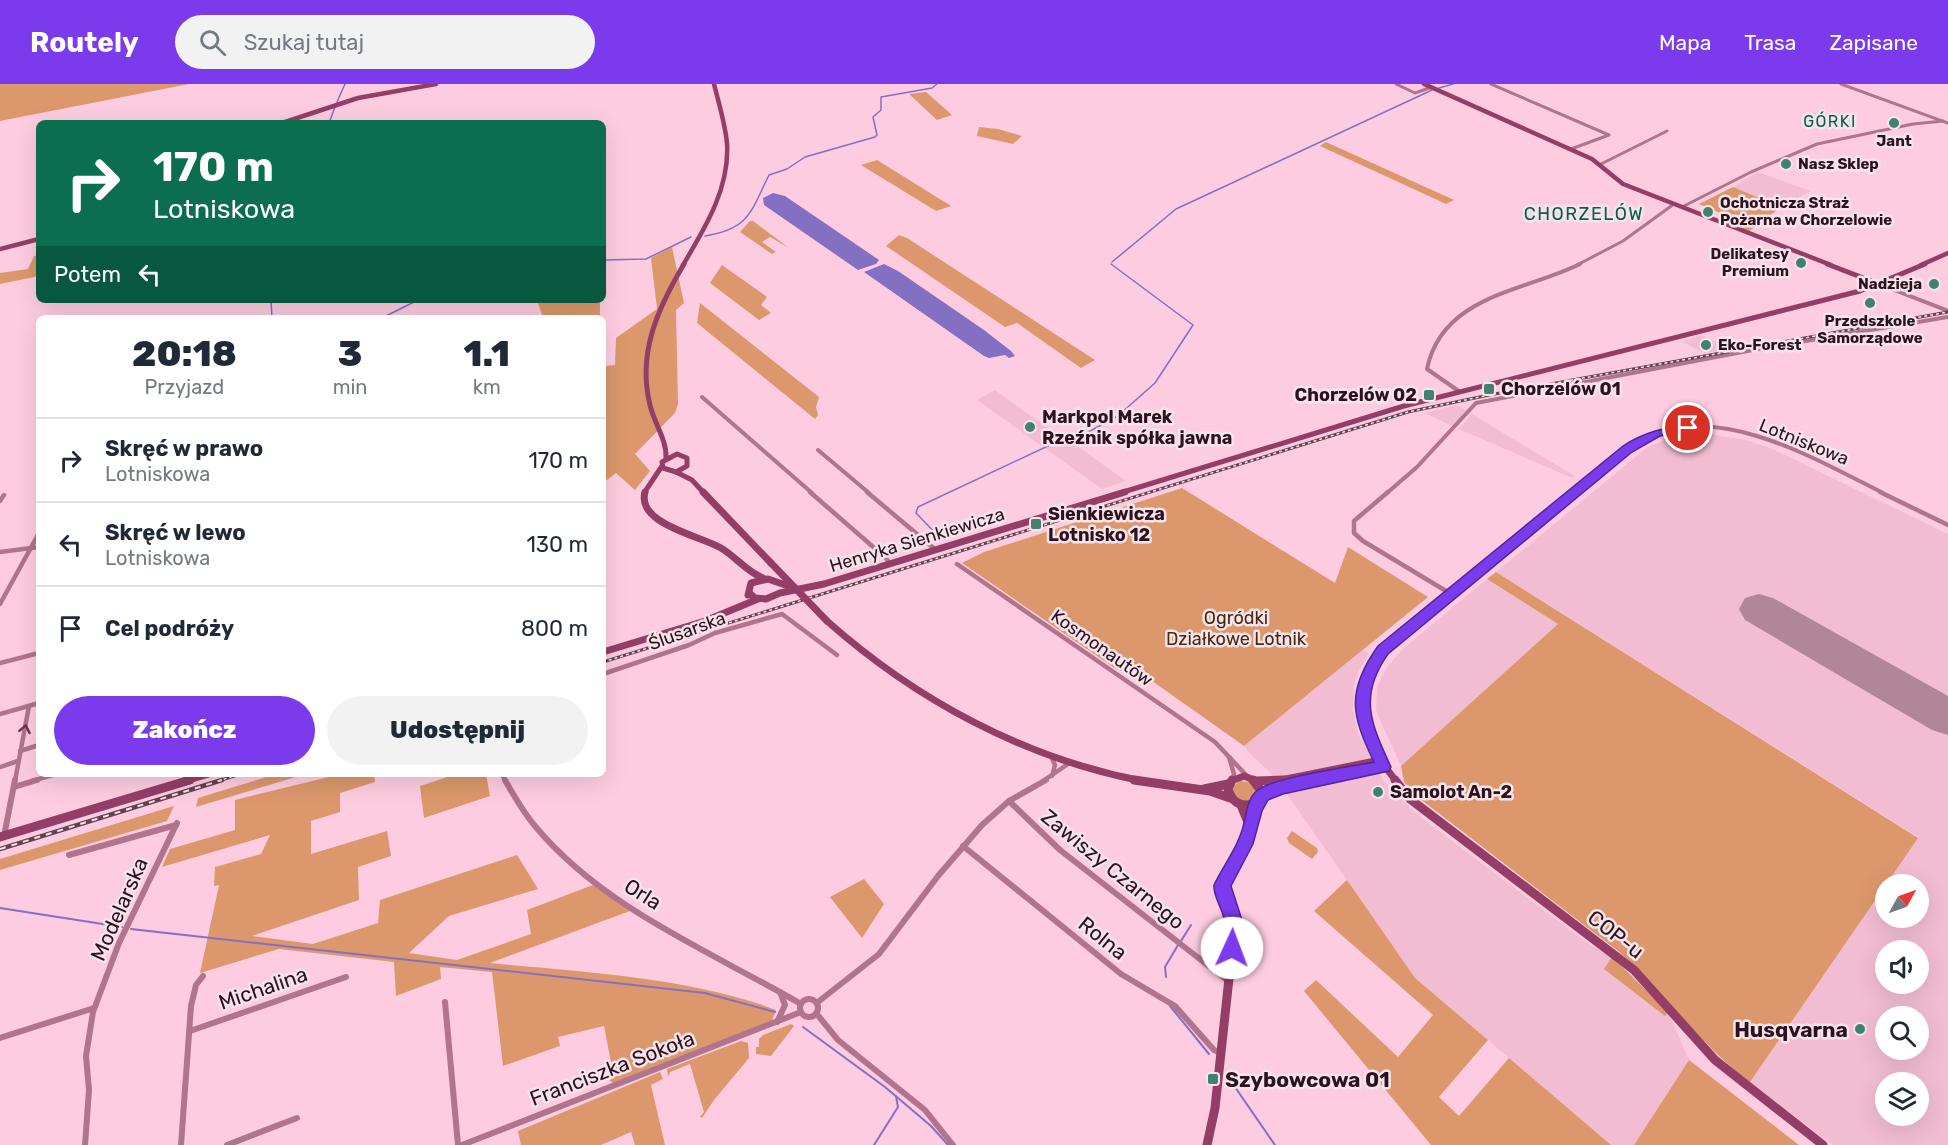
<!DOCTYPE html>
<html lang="pl">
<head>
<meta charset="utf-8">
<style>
  :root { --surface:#fff; --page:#f2f2f3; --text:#1f2937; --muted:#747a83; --line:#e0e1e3; --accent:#7c3aed }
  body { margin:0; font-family:Rubik,sans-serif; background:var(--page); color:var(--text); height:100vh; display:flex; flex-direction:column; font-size:22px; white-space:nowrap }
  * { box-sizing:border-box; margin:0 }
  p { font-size:20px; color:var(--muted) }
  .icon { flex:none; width:33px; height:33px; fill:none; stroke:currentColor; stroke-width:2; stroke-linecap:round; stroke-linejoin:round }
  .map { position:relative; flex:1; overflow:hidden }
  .details { position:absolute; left:36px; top:231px; width:570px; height:462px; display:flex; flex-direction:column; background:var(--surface); border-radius:9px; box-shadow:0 6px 24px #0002 }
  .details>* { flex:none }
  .hud { position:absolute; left:36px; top:36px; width:570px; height:183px; border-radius:9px; box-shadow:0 6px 24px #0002; background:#0b6e4f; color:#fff; overflow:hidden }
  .needle { width:39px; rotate:50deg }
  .tools { position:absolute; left:1875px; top:790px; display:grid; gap:12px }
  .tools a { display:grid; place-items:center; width:54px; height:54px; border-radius:50%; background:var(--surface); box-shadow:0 6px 24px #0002; font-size:30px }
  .pin { position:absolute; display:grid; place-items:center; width:51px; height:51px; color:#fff; margin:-26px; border:3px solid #fff; border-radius:50%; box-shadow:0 2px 6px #0007 }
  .me { position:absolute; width:66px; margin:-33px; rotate:2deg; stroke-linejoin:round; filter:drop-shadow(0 0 4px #0008) }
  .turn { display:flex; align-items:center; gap:21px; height:126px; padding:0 18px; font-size:27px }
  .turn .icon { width:78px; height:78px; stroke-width:2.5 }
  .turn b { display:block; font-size:42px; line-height:51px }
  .then { display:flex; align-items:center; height:57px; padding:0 18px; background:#0003; gap:12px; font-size:22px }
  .eta { display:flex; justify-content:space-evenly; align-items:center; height:102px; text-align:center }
  .eta b { font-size:36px; font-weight:800; line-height:42px }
  .cta { display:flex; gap:12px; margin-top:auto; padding:12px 18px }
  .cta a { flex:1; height:69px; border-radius:36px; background:var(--accent); color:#fff; font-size:24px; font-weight:800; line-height:69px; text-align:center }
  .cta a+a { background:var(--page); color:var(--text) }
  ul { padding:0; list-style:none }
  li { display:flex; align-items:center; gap:18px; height:84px; padding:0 18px; border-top:2px solid var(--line) }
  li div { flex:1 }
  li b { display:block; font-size:22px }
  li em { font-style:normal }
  header { display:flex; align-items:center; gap:36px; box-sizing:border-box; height:84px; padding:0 30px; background:var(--accent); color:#fff }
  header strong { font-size:28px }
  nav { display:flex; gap:33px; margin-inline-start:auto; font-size:21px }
  .search { width:420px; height:54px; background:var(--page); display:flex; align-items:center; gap:15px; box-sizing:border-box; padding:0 21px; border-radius:33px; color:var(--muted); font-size:22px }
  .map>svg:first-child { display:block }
  .built { fill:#f2bdd2; fill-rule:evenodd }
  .green { fill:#dc986c }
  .water { fill:#8370c2 }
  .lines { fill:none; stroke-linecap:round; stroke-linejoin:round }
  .stream-far1 { stroke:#8370c2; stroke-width:1.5 }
  .stream { stroke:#8370c2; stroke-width:2 }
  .runway { fill:#b08698; fill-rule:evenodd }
  .street-far3 { stroke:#b0748d; stroke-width:3 }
  .street-far2 { stroke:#b0748d; stroke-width:4 }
  .street-far1 { stroke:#b0748d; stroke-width:4.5 }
  .street { stroke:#b0748d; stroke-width:6 }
  .secondary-far3 { stroke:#943e67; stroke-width:4.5 }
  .secondary-far2 { stroke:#943e67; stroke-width:5 }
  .secondary-far1 { stroke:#943e67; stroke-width:7 }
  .secondary { stroke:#943e67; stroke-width:9 }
  .rail-far1-casing { stroke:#634150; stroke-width:3 }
  .rail-casing { stroke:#634150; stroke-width:4.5 }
  .rail-far1 { stroke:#f5e4ea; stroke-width:1.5; stroke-dasharray:3; stroke-linecap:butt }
  .rail { stroke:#f5e4ea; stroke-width:2; stroke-dasharray:6; stroke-linecap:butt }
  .secondary-bridge { stroke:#943e67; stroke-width:7 }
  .oneway { stroke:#61394a }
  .route { fill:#7c3aed; stroke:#51269a; stroke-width:1.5 }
  .poi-dot { fill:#42816f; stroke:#f5e4ea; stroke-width:2 }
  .labels { text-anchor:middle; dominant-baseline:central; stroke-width:5; stroke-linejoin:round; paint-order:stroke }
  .far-poi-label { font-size:15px; font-weight:bold; fill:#2d111e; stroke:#f5e4ea; text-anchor:start }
  .far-neighbourhood-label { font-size:16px; letter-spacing:1.5px; fill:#065d4a; stroke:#f5e4ea }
  .far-quarter-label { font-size:18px; letter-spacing:1.5px; fill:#065d4a; stroke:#f5e4ea }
  .poi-label { font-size:18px; font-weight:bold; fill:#2d111e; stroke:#f5e4ea; text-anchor:start }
  .street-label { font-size:18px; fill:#2d111e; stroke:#f5e4ea }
  .park-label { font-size:18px; fill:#4a2912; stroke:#f5e4ea }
  .near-street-label { font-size:21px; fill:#2d111e; stroke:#f5e4ea }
  .near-poi-label { font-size:21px; font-weight:bold; fill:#2d111e; stroke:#f5e4ea; text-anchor:end }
</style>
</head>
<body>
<header>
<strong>Routely</strong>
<div class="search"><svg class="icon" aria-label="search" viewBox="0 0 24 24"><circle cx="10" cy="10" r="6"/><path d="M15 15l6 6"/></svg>Szukaj tutaj</div>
<nav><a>Mapa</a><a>Trasa</a><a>Zapisane</a></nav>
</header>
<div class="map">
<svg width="1948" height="1061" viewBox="0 0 1948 1061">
  <rect width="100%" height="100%" fill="#fecce0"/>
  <!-- built -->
  <g class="built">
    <polygon points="1758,88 1811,107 1781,123 1733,103"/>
    <polygon points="1701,251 1730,265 1705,269 1682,258"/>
    <polygon points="995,306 1067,358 1070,357 1126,397 1102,405 977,316"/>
    <polygon points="1456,321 1467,328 1454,343 1425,329"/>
    <polygon points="1472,330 1513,355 1575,392 1572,394 1459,345"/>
    <path d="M1710,350L1746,356L1773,365L1948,450V1061H1833L1750,998L1918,753L1496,488L1649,362L1677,352ZM1886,801H1918V834H1886ZM1886,867H1918V900H1886ZM1886,933H1918V966H1886ZM1886,999H1918V1032H1886Z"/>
    <polygon points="1487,495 1558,540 1401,682 1376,627 1377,603 1387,583 1402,566"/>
    <polygon points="1363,566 1369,570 1359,586 1354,602 1353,626 1358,649 1383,696 1414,728 1591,862 1613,873 1668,928 1689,976 1634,1061 1611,1061 1415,894 1291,716 1269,687 1254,674 1244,662"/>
  </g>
  <!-- green -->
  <g class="green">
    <polygon points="0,0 189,0 0,37"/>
    <polygon points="926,8 952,31 937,36 909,10"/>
    <polygon points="979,43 998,45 1022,52 1013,60 977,52"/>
    <polygon points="1326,58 1454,116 1446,120 1320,62"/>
    <polygon points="877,76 951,122 936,127 861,81"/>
    <polygon points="1733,103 1781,123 1748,148 1734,142 1741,138 1699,120"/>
    <polygon points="750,137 753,137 789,164 770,153 762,158 776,168 772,170 740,148"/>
    <polygon points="899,151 907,154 1095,276 1081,284 1017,239 1005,243 886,162"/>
    <polygon points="672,163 684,219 676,226 678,320 675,329 635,370 650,387 635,406 616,389 603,399 603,278 604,282 615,281 616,254 657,225 651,174"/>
    <polygon points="39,171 39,192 0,200 0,189 28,185 34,172"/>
    <polygon points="722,181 767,213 761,221 771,229 759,236 710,199"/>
    <polygon points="537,216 600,216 600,234 543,234"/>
    <polygon points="700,219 819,313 816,323 818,331 815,335 697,239"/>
    <polygon points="1182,404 1335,499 1348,463 1428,513 1244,662 1131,582 1122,587 1116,585 962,479 984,468"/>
    <path d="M1496,488L1918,754L1750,998C1700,961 1664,908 1618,867L1419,714L1404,698L1401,682L1558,540L1487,495Z"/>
    <polygon points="276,690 306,690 196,723 198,714"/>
    <path d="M341,690H374L375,698L340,709V728L311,737V770L387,747L391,772L358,783L359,816L252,852L313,860L378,839L380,816L517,771L538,805L449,832L409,869L457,876L531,850L527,826L593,801L630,827L490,879C581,888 690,893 776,926L772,937L613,999L609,996L614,994L604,942L558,953L560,962L503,982L492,888L440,883L441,895L396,912L394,878L279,865L200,889L219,801L214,802L215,783L261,770L270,751L162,783L170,765L235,746V716Z"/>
    <polygon points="457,690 486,690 490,712 424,734 420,702"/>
    <polygon points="1240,697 1250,698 1257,706 1255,715 1249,718 1239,716 1232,708 1233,702"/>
    <polygon points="174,722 167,737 0,786 0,775"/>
    <polygon points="1292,747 1317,764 1318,768 1312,775 1289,759 1287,754"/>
    <polygon points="864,795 884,820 862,854 830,813"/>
    <polygon points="1347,796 1415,894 1488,956 1439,1013 1459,1032 1509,974 1611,1061 1431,1061 1304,907 1316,896 1398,973 1433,931 1314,827"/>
    <polygon points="1612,873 1668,928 1665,932 1604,885"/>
    <polygon points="791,940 794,942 771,972 756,970 756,963 759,963 759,955 763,951"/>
    <polygon points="741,957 748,959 749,974 714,1016 702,1034 700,1033 704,1028 690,980 670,988 668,993 667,985"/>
    <polygon points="1689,976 1799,1061 1634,1061"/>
    <polygon points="660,988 663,995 651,1001 665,1061 635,1061 631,1048 601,1061 521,1061 518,1047"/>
  </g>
  <!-- water -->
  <g class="water">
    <polygon points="773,109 785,112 879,176 876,180 858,186 764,121 763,114"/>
    <polygon points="884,180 898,187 984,246 1011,267 1015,272 1009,274 1005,271 989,274 984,272 864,188"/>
  </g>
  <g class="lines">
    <!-- stream-far1 -->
    <g class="stream-far1">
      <polyline points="1439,4 1453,0"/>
      <polyline points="337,18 345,0"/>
      <polyline points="329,39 335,23"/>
      <path d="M705,152C750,145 751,127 769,91L787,85L805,73L875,53L877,51L873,33L881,26V13L932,4L937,0"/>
      <polyline points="603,176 646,175 691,153"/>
      <polyline points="1112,178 1176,125 1432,6"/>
      <polyline points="1111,180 1193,241 1155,299 1120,330"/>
      <polyline points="271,216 272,234"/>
      <polyline points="382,234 418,216"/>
      <polyline points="942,456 916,429 918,423 1050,361 1079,353 1116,333"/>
    </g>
    <!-- stream -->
    <g class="stream">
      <polyline points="0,824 122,843"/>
      <polyline points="131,845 705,909 775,928"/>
      <polyline points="1181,857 1191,841"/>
      <polyline points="1166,893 1165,883 1178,861"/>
      <polyline points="1170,922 1209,970"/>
      <polyline points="803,943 885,1003 931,1042 948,1061"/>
      <polyline points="1226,990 1275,1061"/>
      <polyline points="874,1061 898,1023 896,1012"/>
    </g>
    <!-- runway -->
    <polygon class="runway" points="1759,510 1773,514 1948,612 1948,651 1932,646 1745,536 1739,525 1745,514"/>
    <!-- street-far3 -->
    <g class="street-far3">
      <polyline points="1396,0 1415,9 1432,3"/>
      <polyline points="1491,0 1609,51 1571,65"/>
      <polyline points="1841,0 1948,39"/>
      <polyline points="1601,80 1667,47"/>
      <polyline points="1682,123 1751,88 1817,60 1913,40 1943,37"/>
      <polyline points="1577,181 1623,157 1674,120"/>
    </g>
    <!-- street-far2 -->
    <g class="street-far2">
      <polyline points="1879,200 1948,227"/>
      <path d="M1460,308L1427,285C1442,211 1526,207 1580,180"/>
      <polyline points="702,313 812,409"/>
      <polyline points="818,366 869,409"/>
      <polyline points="1387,409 1417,383 1476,319 1758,265 1948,233"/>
      <path d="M1574,409C1599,389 1623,366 1652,352C1722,319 1821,378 1883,409"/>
    </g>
    <!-- street-far1 -->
    <g class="street-far1">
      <polyline points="810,408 887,475 889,480"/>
      <polyline points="867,408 936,466"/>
      <polyline points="1388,408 1354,437 1354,449 1363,457 1451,510"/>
      <polyline points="1880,408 1948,441"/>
      <polyline points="0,417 4,411"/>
      <polyline points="0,468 39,463"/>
      <polyline points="957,480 1215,658 1247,692"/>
      <polyline points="0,520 39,449"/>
      <polyline points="0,579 39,569"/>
      <polyline points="603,590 689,561 715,549 782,530 837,571"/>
      <polyline points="0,630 39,619"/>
      <polyline points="20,667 39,661"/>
      <polyline points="1051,672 1055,681 1052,692"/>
      <polyline points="1229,673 1234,690 1233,695"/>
      <path d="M1380,676C1366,649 1353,614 1369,585C1373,578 1379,572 1383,566L1576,408"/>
      <polyline points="0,683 18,677"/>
      <polyline points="501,690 506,697"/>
      <polyline points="15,697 29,622"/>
      <polyline points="32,697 56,690"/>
      <polyline points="1043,697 1071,678"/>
    </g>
    <!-- street -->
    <g class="street">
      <path d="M505,696C514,712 523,728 535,742C604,825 710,867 801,920"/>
      <polyline points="14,703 37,696"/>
      <polyline points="1009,717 1060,766 1228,897"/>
      <polyline points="4,752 15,696"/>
      <polyline points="963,762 1121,890 1175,922 1214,966 1221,969"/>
      <polyline points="69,771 176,741"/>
      <circle cx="809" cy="924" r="9"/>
      <polyline points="445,918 458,1061"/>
      <polyline points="818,918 879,870 938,792 982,741 1009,717 1046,696"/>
      <polyline points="816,929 838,956 925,1026 953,1061"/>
      <polyline points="777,938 785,921 780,908"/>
      <polyline points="190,947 346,893"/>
      <polyline points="0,954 94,924"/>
      <polyline points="85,1061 89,1006 86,972 93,928 119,859 177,739"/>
      <polyline points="181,1061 191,922 196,901 203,892"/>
      <polyline points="227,1061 297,1034"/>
      <polyline points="462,1061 801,928"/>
    </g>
    <!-- secondary-far3 -->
    <g class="secondary-far3">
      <polyline points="1424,0 1592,75 1623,100 1831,181"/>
      <polyline points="282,39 358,14 436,0"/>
      <polyline points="0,165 39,155"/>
      <path d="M683,181C705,144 730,104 727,59C725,39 719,20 714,0"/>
      <polyline points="1921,181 1948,169"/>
    </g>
    <!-- secondary-far2 -->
    <g class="secondary-far2">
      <polyline points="1827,180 1879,200"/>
      <polygon points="677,370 687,374 687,382 676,388 663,384 662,378"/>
      <path d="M666,374C667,356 654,339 650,321C637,269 658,224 684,180"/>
      <polyline points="676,388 692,396 704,409"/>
      <polyline points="644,409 662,382"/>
      <polyline points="1120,409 1404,322 1860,207 1925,180"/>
    </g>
    <!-- secondary-far1 -->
    <g class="secondary-far1">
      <path d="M645,408C636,440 701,452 721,464C736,473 747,488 763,494"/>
      <polyline points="703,408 771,479"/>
      <polyline points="749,509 755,514 766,515 780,509 824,500 1125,408"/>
      <polyline points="748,511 751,499 768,495 794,504"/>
      <path d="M827,537C916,616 1024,674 1142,697"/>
      <polyline points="603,568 705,537 758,515"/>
      <polyline points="185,697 209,690"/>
      <polyline points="1231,697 1244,692 1256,697"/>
      <polyline points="1256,697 1261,697"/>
      <polyline points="1276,697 1380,676 1396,697"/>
      <polyline points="1311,697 1384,683"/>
    </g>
    <!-- secondary -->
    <g class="secondary">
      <polyline points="1134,696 1210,707 1230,714"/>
      <path d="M1232,696L1228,705C1233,722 1245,724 1260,718L1262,708L1253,696"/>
      <polyline points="1395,696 1410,715 1634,886 1715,976 1823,1061"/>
      <polyline points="1256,697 1284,696"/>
      <polyline points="1204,705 1228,700"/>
      <polyline points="1262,711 1282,703 1319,696"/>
      <polyline points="1241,721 1250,743"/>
      <polyline points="0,753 190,696"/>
      <polyline points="1207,1061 1215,1024 1234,848 1233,836 1222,807 1245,761 1257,720"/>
    </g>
    <defs>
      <g id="rail-far1">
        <polyline points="603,578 1408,328 1489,311 1948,228"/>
        <polyline points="218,697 241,690"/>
      </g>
      <polyline id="rail" points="0,765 222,696"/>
    </defs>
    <!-- rail-far1 casing -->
    <use href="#rail-far1" class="rail-far1-casing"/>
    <!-- rail casing -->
    <use href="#rail" class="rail-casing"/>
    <!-- rail-far1 -->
    <use href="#rail-far1" class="rail-far1"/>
    <!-- rail -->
    <use href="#rail" class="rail"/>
    <!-- secondary-bridge -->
    <polyline class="secondary-bridge" points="771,479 827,537"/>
  </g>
  <!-- one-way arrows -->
  <defs><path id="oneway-chevron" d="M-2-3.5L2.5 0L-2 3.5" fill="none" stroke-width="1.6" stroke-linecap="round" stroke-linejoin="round" transform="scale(1.5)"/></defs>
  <use class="oneway" href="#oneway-chevron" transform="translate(25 645) rotate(-79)"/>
  <!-- route -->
  <path class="route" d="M1688,340L1694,344L1692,346L1660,352L1632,368L1388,570C1358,612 1371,640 1391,683L1389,687L1283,710L1268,716L1262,727L1253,760L1231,802L1242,836L1241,864L1238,870L1232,873L1226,870C1221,859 1227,847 1224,835C1222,823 1213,813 1214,801C1224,780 1239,762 1244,739C1247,728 1247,714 1258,706C1275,693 1349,683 1374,678C1351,631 1346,607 1378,562L1623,362C1644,348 1664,344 1688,340Z"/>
  <!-- markers -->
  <g class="poi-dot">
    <circle cx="1894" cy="39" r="6"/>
    <circle cx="1786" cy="80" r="6"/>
    <circle cx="1708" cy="128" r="6"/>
    <circle cx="1801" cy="179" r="6"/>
    <circle cx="1934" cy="200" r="6"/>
    <circle cx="1870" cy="219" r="6"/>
    <circle cx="1706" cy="261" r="6"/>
    <rect x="1483" y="299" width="12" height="12" rx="3"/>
    <rect x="1423" y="305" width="12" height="12" rx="3"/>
    <circle cx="1030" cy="343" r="6"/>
    <rect x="1030" y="434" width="12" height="12" rx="3"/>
    <circle cx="1378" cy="708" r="6"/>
    <circle cx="1860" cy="945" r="6"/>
    <rect x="1207" y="989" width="12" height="12" rx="3"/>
  </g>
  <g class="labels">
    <!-- far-poi labels -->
    <g class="far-poi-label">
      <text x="1894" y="57" text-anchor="middle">Jant</text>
      <text x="1798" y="80">Nasz Sklep</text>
      <text x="1720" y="119">Ochotnicza Straż<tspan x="1720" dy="17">Pożarna w Chorzelowie</tspan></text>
      <text x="1789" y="170" text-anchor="end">Delikatesy<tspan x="1789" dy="17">Premium</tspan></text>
      <text x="1922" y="200" text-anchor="end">Nadzieja</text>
      <text x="1870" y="237" text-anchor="middle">Przedszkole<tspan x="1870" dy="17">Samorządowe</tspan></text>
      <text x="1718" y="261">Eko-Forest</text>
    </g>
    <!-- far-neighbourhood labels -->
    <g class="far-neighbourhood-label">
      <text x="1830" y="37">GÓRKI</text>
    </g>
    <!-- far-quarter labels -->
    <g class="far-quarter-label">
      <text x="1584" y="130">CHORZELÓW</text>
    </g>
    <!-- poi labels -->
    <g class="poi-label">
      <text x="1501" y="305">Chorzelów 01</text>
      <text x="1417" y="311" text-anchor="end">Chorzelów 02</text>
      <text x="1042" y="333">Markpol Marek<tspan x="1042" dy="21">Rzeźnik spółka jawna</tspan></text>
      <text x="1048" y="430">Sienkiewicza<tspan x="1048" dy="21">Lotnisko 12</tspan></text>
      <text x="1390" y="708">Samolot An-2</text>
    </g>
    <!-- street labels -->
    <g class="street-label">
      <text transform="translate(1804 358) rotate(22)">Lotniskowa</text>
      <text transform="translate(917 456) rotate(-17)">Henryka Sienkiewicza</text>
      <text transform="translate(687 547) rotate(-20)">Ślusarska</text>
      <text transform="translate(1102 564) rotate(35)">Kosmonautów</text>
    </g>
    <!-- park labels -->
    <g class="park-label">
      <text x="1236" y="534">Ogródki<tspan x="1236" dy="21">Działkowe Lotnik</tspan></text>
    </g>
    <!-- near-street labels -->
    <g class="near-street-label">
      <text transform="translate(1113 785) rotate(39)">Zawiszy Czarnego</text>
      <text transform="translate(643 810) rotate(32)">Orla</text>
      <text transform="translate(119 825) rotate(-66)">Modelarska</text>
      <text transform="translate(1616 850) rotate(38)">COP-u</text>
      <text transform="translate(1103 854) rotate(39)">Rolna</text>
      <text transform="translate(263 904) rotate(-19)">Michalina</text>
      <text transform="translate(612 984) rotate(-21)">Franciszka Sokoła</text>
    </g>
    <!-- near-poi labels -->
    <g class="near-poi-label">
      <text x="1848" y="945">Husqvarna</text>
      <text x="1225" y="995" text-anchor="start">Szybowcowa 01</text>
    </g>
  </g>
</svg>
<div class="tools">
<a><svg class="needle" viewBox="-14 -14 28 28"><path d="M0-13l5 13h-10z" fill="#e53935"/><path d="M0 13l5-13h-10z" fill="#747a83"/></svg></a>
<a><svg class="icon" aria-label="sound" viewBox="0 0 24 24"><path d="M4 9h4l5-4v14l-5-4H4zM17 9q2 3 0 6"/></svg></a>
<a><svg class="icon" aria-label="search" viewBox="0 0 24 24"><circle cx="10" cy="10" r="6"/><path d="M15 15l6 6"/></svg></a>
<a><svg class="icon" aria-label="layers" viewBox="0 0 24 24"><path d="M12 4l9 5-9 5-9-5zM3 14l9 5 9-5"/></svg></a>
</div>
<div class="pin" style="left:1688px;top:344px;background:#d93025"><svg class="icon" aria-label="arrive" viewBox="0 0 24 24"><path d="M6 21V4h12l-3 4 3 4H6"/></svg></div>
<svg class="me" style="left:1232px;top:864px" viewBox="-20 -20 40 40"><circle r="19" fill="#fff"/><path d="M0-13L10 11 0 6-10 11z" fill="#7c3aed"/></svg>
<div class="hud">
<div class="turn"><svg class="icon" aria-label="right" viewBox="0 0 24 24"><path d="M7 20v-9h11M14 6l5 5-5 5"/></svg><div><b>170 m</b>Lotniskowa</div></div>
<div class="then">Potem<svg class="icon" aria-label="left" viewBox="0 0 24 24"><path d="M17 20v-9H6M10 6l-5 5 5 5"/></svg></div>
</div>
<section class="details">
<div class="eta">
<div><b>20:18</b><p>Przyjazd</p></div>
<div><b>3</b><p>min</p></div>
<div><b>1.1</b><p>km</p></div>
</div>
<ul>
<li><svg class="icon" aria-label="right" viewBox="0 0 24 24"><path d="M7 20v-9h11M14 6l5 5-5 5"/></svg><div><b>Skręć w prawo</b><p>Lotniskowa</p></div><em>170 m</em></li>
<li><svg class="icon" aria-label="left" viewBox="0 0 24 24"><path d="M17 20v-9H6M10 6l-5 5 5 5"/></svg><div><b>Skręć w lewo</b><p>Lotniskowa</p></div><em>130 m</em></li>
<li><svg class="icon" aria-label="arrive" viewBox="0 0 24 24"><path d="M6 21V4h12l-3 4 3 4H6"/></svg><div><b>Cel podróży</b></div><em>800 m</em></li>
</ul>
<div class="cta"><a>Zakończ</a><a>Udostępnij</a></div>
</section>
</div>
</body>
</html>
